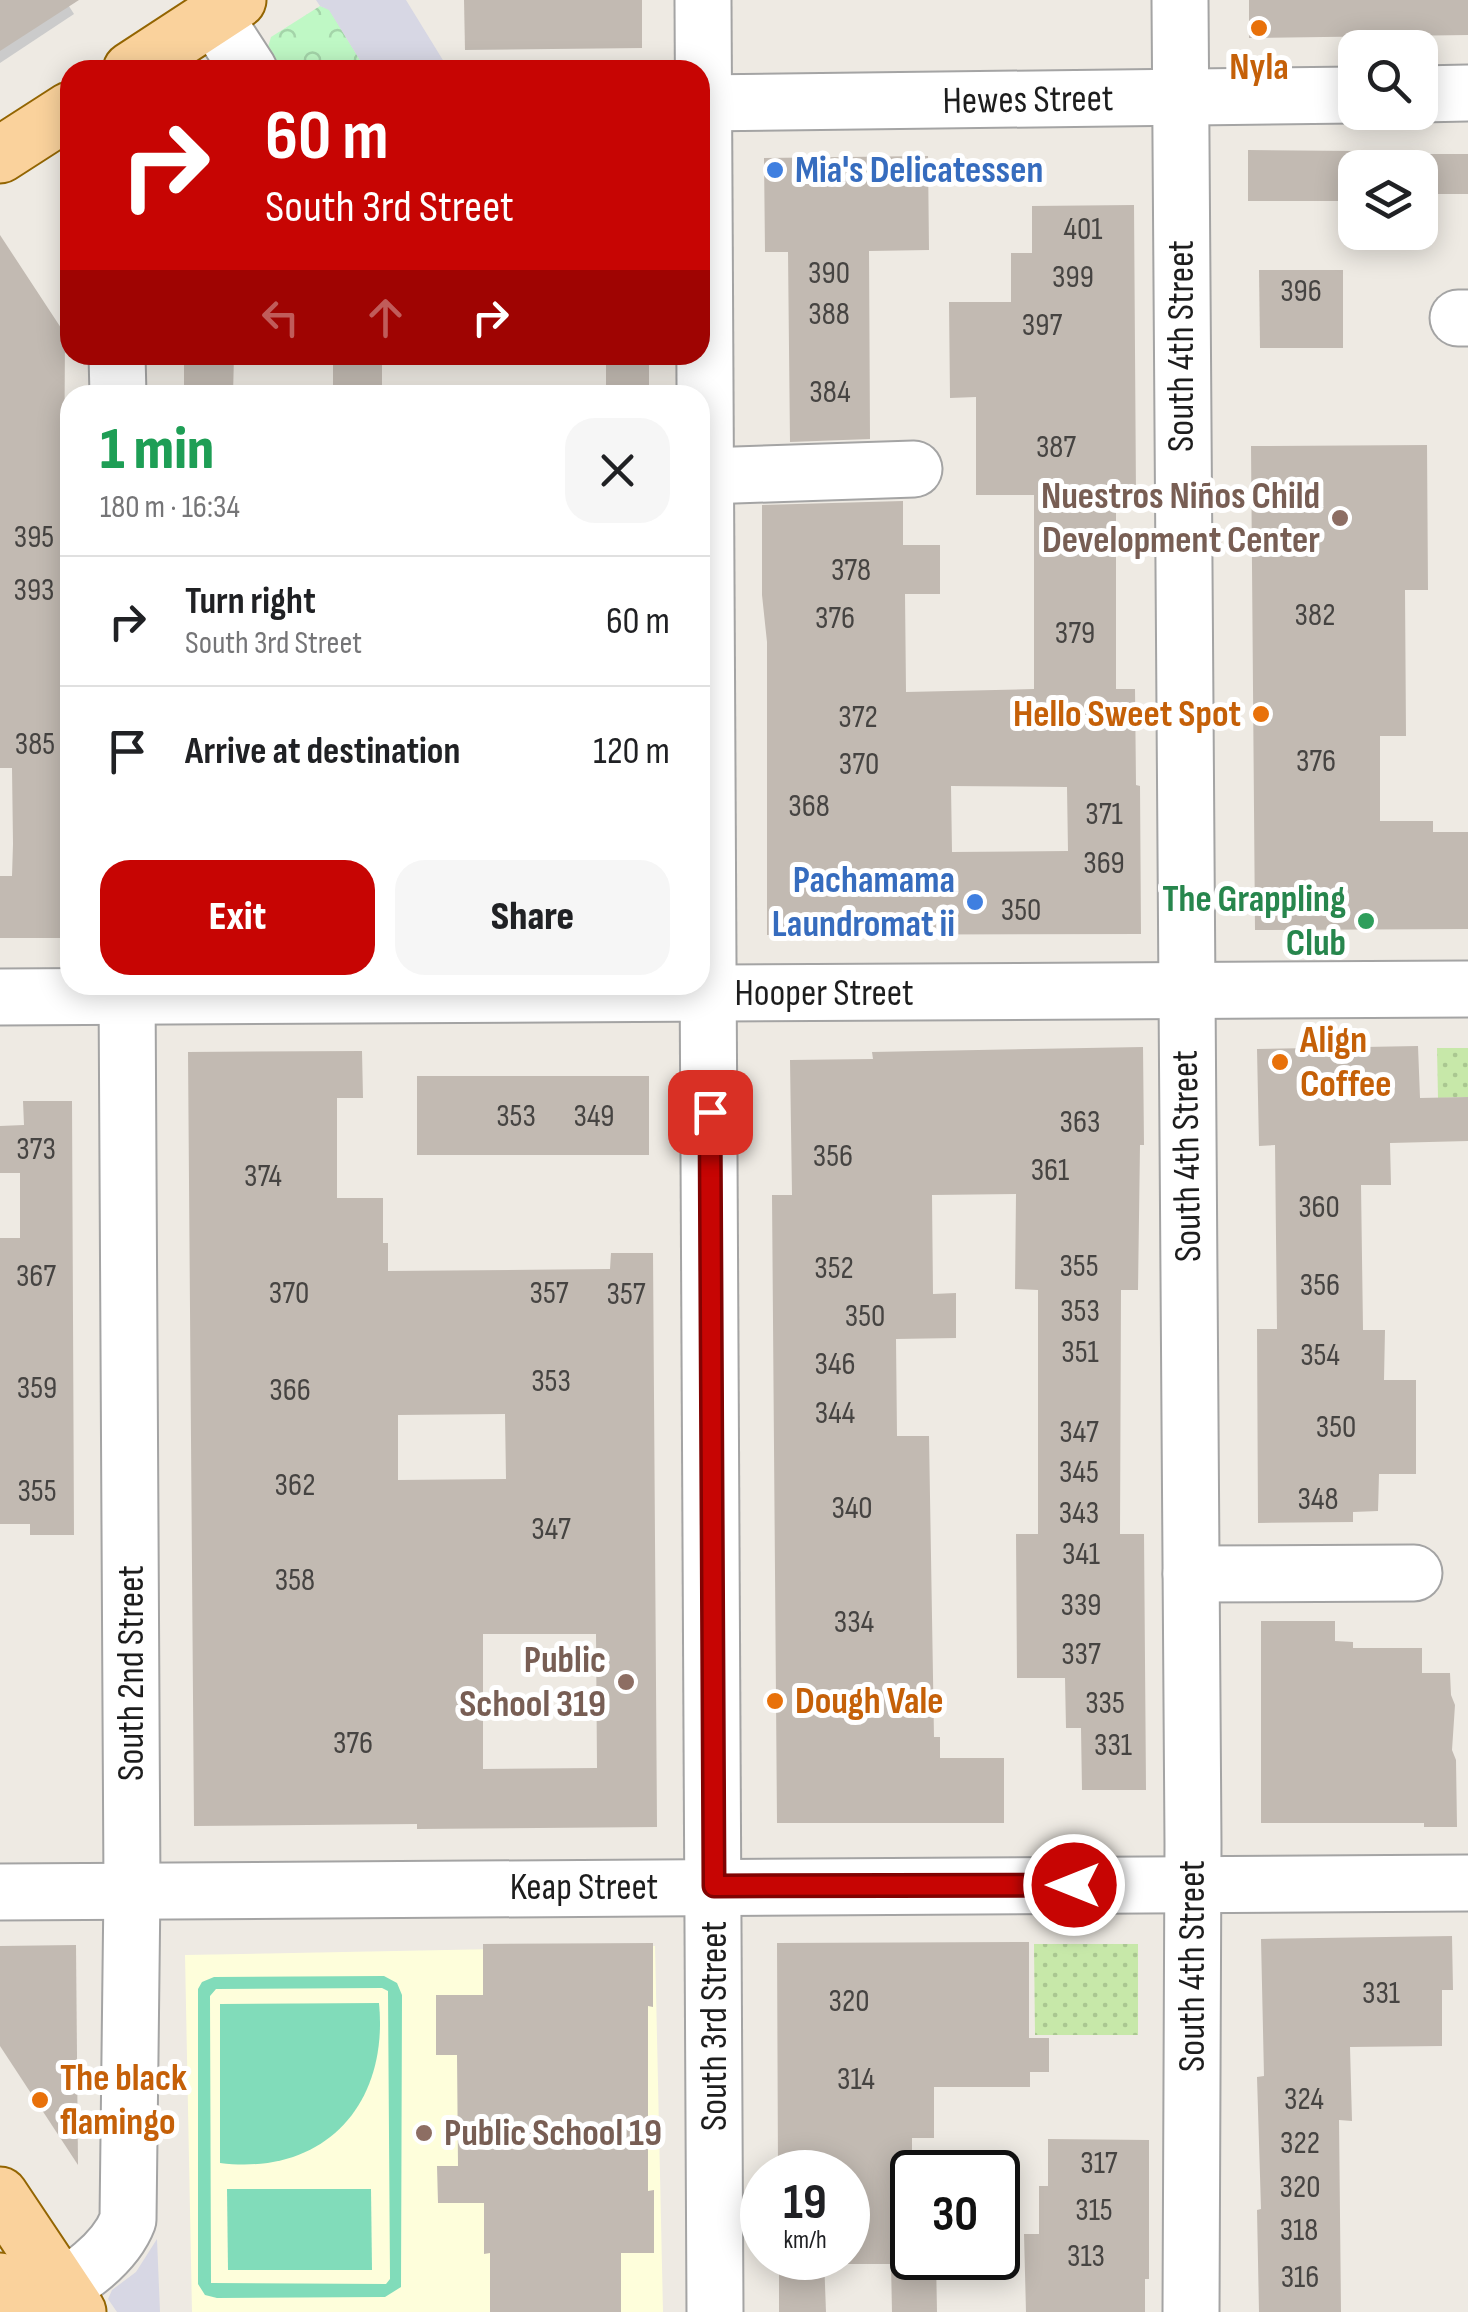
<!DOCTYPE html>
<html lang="en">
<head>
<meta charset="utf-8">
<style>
  :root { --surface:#fff; --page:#f6f6f6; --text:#202124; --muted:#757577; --line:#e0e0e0; --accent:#c70503 }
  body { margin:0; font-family:"Sofia Sans Condensed",sans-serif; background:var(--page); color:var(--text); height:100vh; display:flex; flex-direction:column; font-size:38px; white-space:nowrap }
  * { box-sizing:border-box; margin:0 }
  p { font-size:32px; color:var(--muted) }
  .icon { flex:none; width:55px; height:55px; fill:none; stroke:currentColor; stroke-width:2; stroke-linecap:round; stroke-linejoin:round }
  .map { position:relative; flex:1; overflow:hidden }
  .drawer { position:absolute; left:60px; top:385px; width:650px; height:610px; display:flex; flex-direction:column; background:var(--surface); border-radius:30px; box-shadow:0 5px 25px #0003 }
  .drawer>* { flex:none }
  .top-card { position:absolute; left:60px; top:60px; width:650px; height:305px; border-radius:30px; box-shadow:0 5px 25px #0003; background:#c70503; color:#fff; overflow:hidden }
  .tools { position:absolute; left:1338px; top:30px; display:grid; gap:20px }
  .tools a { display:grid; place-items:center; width:100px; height:100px; border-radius:20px; background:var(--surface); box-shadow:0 5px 25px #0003; font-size:50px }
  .speed { position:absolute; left:740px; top:2150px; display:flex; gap:20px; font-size:50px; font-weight:700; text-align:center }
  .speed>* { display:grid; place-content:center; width:130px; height:130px; border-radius:50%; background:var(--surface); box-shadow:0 5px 25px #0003; line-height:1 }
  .speed small { font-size:25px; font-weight:400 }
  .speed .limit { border:5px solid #111; border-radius:15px; background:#fff; color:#111 }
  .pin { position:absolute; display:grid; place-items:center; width:85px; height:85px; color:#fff; margin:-42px; border-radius:20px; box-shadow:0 5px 15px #0006 }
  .me { position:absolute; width:110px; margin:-55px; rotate:270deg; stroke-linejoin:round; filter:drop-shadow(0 0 8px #0008) }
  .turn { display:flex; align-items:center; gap:35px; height:210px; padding:0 40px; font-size:45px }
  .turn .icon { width:130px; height:130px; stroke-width:2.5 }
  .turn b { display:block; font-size:70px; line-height:85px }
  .lanes { display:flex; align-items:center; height:95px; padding:0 40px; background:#0003; justify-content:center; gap:50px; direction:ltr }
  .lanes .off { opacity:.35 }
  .round { display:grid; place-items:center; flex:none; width:105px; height:105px; border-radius:30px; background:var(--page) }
  .overview { display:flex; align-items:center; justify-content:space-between; height:170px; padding:0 40px }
  h1 { font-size:60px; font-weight:800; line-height:75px; color:#1e9e55 }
  .cta { display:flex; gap:20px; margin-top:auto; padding:20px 40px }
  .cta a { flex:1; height:115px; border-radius:30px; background:var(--accent); color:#fff; font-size:40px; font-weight:800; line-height:115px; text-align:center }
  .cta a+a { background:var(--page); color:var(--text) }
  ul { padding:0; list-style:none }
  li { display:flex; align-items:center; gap:30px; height:130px; padding:0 40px; border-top:2px solid var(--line) }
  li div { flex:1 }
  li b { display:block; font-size:38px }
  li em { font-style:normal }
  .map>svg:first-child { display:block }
  .education { fill:#fefedb }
  .religious { fill:#cbcbcb }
  .grass { fill:url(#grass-dots) }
  .park { fill:url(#park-crowns) }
  .pitch { fill:#81dcba; fill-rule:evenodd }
  .plaza { fill:#d7d7e4 }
  .building { fill:#c2bab2; fill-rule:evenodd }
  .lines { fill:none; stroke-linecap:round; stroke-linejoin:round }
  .minor-casing { stroke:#a4a4a4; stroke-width:59 }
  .major-casing { stroke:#936502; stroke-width:59 }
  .minor { stroke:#fff; stroke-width:55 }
  .major { stroke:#fad29c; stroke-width:55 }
  .route-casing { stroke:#810302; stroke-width:25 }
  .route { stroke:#c70503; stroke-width:18 }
  .food-dot { fill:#e8710a; stroke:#fff; stroke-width:4 }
  .shop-dot { fill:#3f7fe0; stroke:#fff; stroke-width:4 }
  .education-dot { fill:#8d6e63; stroke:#fff; stroke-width:4 }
  .leisure-dot { fill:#2e9e5b; stroke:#fff; stroke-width:4 }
  .labels { text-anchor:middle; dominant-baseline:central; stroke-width:10; stroke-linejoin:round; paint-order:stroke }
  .number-label { font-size:32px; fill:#464442 }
  .food-label { font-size:38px; font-weight:bold; fill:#c56008; stroke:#fff; text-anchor:start }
  .street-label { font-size:38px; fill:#1d1d1d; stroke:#fff }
  .shop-label { font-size:38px; font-weight:bold; fill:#366cbe; stroke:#fff; text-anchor:start }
  .education-label { font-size:38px; font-weight:bold; fill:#785e54; stroke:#fff; text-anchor:end }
  .leisure-label { font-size:38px; font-weight:bold; fill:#27864d; stroke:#fff; text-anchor:end }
</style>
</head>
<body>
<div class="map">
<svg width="1468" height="2312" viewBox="0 0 1468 2312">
  <defs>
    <pattern id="grass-dots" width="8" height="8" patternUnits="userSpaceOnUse" patternTransform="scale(2.5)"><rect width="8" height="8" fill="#c7e8a9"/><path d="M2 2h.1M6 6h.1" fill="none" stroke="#aac791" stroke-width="1.8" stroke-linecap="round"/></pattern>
    <pattern id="park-crowns" width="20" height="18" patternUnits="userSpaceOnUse" patternTransform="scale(2.5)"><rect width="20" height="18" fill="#bff8c5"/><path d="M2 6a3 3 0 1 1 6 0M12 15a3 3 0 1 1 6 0" fill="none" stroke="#a4d4a9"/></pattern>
  </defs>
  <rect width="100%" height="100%" fill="#eeeae3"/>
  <!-- education -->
  <polygon class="education" points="655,1946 663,2312 192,2312 185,1955"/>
  <!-- religious -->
  <polygon class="religious" points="0,0 65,0 74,14 0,63"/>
  <!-- grass -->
  <g class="grass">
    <polygon points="1437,1048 1468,1048 1468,1097 1438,1098"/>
    <polygon points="1034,1944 1138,1944 1138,2035 1035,2035"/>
  </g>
  <!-- park -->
  <polygon class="park" points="320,6 329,9 366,70 281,70 268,47 271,37"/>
  <!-- pitch -->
  <g class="pitch">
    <path d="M384,1976L397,1983L402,1995L401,2287L385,2297L217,2298L205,2295L198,2284V1989L202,1982L214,1977ZM216,1989L382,1988L388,1991L390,2279L386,2284L211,2283L210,1996Z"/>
    <path d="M379,2003C389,2105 324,2176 220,2163V2004Z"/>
    <polygon points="227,2189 371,2189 372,2270 228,2270"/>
  </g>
  <!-- plaza -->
  <g class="plaza">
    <polygon points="316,0 406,0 449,70 366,70 329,10 320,6"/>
    <polygon points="157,2239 160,2312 117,2312 108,2299 112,2290 136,2272"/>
  </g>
  <!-- building -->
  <g class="building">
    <polygon points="0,0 79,0 0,51"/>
    <polygon points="464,0 642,0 642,48 465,50"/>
    <polygon points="1249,0 1468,0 1468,35 1249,38"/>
    <polygon points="1248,150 1355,151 1355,201 1248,201"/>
    <rect x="1420" y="154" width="48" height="40"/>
    <polygon points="928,156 929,250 869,251 870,439 790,442 788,252 765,252 764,158"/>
    <path d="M1134,205L1136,496H1116V689H1135L1136,785L1140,786L1141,934L767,935V642L762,595V505L903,501V545H940V594H905L906,692L1034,689V495H976V397L950,398L949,302H1011V253H1032V206ZM951,786L1067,787L1068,851L952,852Z"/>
    <polygon points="0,235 65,334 64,501 67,501 70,938 0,938 0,876 12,876 13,844 12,768 0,768"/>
    <polygon points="1259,270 1343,270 1343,348 1260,348"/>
    <polygon points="184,355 234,355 233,395 184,395"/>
    <rect x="333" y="355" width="49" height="40"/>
    <rect x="606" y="355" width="43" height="40"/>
    <polygon points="1427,445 1428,590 1405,590 1406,736 1380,736 1380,821 1433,821 1433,832 1468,832 1468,929 1255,930 1251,446"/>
    <polygon points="1418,1046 1420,1098 1468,1097 1468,1141 1390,1143 1391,1185 1361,1185 1363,1330 1385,1330 1384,1380 1416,1380 1416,1474 1379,1474 1378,1511 1353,1512 1353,1522 1258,1523 1257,1329 1277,1329 1275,1145 1259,1146 1257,1049"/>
    <polygon points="1143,1047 1144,1145 1140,1145 1138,1290 1121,1290 1120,1534 1144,1534 1146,1790 1082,1790 1081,1728 1066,1728 1065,1678 1017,1678 1016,1534 1038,1534 1038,1290 1015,1289 1016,1194 932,1195 933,1294 956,1293 956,1338 896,1339 897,1436 929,1436 934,1737 940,1737 940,1758 1004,1758 1004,1823 777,1823 772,1195 792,1195 790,1060 873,1059 872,1052"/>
    <path d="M362,1051L363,1098H337V1198H383V1243H388V1271L610,1269L611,1253H653L657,1827L417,1829V1824L194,1826L188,1052ZM505,1414L506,1479L398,1480V1415ZM483,1634H596L597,1768L483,1769Z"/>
    <rect x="417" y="1076" width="232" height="79"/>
    <polygon points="23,1101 72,1101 74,1535 30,1535 30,1524 0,1524 0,1238 20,1238 20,1173 0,1173 0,1126 24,1125"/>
    <polygon points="1261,1621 1335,1621 1335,1641 1353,1642 1353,1648 1422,1648 1422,1673 1450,1673 1451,1695 1455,1705 1452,1750 1456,1760 1457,1827 1424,1827 1424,1823 1261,1823"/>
    <polygon points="1452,1936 1453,1990 1442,1990 1442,2046 1350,2047 1352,2121 1339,2120 1341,2312 1259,2312 1257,2210 1261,2209 1257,2077 1264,2076 1261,1939"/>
    <polygon points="1029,1942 1029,2038 1049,2038 1049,2072 1030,2072 1030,2087 934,2087 934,2138 912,2138 912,2258 936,2258 937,2312 892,2312 891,2264 848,2264 848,2172 778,2172 777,1943"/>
    <polygon points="653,1943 653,2007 648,2006 648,2191 654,2190 654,2253 621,2253 621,2312 490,2312 490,2253 484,2254 484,2203 438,2203 437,2166 458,2166 457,2055 436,2055 436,1995 483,1995 483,1944"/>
    <polygon points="76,1945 78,2165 0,2046 0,1946"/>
    <polygon points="1048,2139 1149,2140 1149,2279 1145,2279 1145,2312 1026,2312 1024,2234 1039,2234 1039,2186 1048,2186"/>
    <polygon points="779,2258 824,2258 826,2312 779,2312"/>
  </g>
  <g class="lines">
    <defs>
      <g id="minor">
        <polyline points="703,0 715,2312"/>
        <polyline points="1180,0 1193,1844 1191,2312"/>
        <polyline points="214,16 249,70"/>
        <polyline points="1420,94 1468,93"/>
        <polyline points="700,103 1355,95"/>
        <polyline points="1458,318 1468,318"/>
        <polyline points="117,355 118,395"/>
        <polyline points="706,476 914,469"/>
        <polyline points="0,997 1468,989"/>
        <polyline points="1191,1574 1414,1573"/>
        <polyline points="0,1892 1468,1883"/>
        <path d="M25,2312C61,2288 112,2262 128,2220L132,1889L127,985"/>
      </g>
      <g id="major">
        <polyline points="131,70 238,0"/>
        <polyline points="0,155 70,110"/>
        <polyline points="0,2195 78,2312"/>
        <polyline points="0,2281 19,2312"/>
      </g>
    </defs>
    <!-- minor casing -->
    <use href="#minor" class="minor-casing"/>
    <!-- major casing -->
    <use href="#major" class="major-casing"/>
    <!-- minor -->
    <use href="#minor" class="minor"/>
    <!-- major -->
    <use href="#major" class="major"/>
  </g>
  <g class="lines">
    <defs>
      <polyline id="route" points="710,1112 714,1886 1074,1885"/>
    </defs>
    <!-- route casing -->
    <use href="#route" class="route-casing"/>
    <!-- route -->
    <use href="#route" class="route"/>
  </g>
  <!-- markers -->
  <g class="food-dot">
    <circle cx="1259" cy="28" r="10"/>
    <circle cx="1261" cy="714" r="10"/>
    <circle cx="1280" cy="1062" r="10"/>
    <circle cx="775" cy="1701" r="10"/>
    <circle cx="40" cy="2100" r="10"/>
  </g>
  <g class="shop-dot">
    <circle cx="775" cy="170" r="10"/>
    <circle cx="975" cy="902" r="10"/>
  </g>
  <g class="education-dot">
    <circle cx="1340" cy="518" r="10"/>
    <circle cx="626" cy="1682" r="10"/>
    <circle cx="424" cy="2133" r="10"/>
  </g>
  <circle class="leisure-dot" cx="1366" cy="921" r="10"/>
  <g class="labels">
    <!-- number labels -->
    <g class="number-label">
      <text x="1083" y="229">401</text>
      <text x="829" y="273">390</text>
      <text x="1073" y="277">399</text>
      <text x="1301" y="291">396</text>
      <text x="829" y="314">388</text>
      <text x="1042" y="325">397</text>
      <text x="830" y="392">384</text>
      <text x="1056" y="447">387</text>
      <text x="34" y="537">395</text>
      <text x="851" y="570">378</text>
      <text x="34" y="590">393</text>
      <text x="1315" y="615">382</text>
      <text x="835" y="618">376</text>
      <text x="1075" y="633">379</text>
      <text x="858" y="717">372</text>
      <text x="35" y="744">385</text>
      <text x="1316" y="761">376</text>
      <text x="859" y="764">370</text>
      <text x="809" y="806">368</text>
      <text x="1104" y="814">371</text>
      <text x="1104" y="863">369</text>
      <text x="1021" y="910">350</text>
      <text x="516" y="1116">353</text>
      <text x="594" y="1116">349</text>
      <text x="1080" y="1122">363</text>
      <text x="36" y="1149">373</text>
      <text x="833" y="1156">356</text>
      <text x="1050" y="1170">361</text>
      <text x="263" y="1176">374</text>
      <text x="1319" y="1207">360</text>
      <text x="1079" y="1266">355</text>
      <text x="834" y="1268">352</text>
      <text x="36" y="1276">367</text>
      <text x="1320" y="1285">356</text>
      <text x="289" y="1293">370</text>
      <text x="549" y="1293">357</text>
      <text x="626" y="1294">357</text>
      <text x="1080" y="1311">353</text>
      <text x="865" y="1316">350</text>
      <text x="1080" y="1352">351</text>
      <text x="1320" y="1355">354</text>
      <text x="835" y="1364">346</text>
      <text x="551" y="1381">353</text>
      <text x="37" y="1388">359</text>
      <text x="290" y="1390">366</text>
      <text x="835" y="1413">344</text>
      <text x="1336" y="1427">350</text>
      <text x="1079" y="1432">347</text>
      <text x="1079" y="1472">345</text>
      <text x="295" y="1485">362</text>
      <text x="37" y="1491">355</text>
      <text x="1318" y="1499">348</text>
      <text x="852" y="1508">340</text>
      <text x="1079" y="1513">343</text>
      <text x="551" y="1529">347</text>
      <text x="1081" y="1554">341</text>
      <text x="295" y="1580">358</text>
      <text x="1081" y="1605">339</text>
      <text x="854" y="1622">334</text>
      <text x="1081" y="1654">337</text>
      <text x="1105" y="1703">335</text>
      <text x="353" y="1743">376</text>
      <text x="1113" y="1745">331</text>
      <text x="1381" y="1993">331</text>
      <text x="849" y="2001">320</text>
      <text x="856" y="2079">314</text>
      <text x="1304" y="2099">324</text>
      <text x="1300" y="2143">322</text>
      <text x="1099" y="2163">317</text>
      <text x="1300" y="2187">320</text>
      <text x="1094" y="2210">315</text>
      <text x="1299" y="2230">318</text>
      <text x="1086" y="2256">313</text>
      <text x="1300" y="2277">316</text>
    </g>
    <!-- food labels -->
    <g class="food-label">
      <text x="1259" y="67" text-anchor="middle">Nyla</text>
      <text x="1241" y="714" text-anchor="end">Hello Sweet Spot</text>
      <text x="1300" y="1040">Align<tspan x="1300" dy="44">Coffee</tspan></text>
      <text x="795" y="1701">Dough Vale</text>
      <text x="60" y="2078">The black<tspan x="60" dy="44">flamingo</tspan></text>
    </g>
    <!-- street labels -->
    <g class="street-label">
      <text transform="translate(1028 100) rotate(-1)">Hewes Street</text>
      <text transform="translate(1181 346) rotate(-90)">South 4th Street</text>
      <text x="824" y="993">Hooper Street</text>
      <text transform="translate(1187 1156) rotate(-91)">South 4th Street</text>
      <text transform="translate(131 1673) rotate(-90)">South 2nd Street</text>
      <text x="584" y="1887">Keap Street</text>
      <text transform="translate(1192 1966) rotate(-90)">South 4th Street</text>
      <text transform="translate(714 2026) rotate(-90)">South 3rd Street</text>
    </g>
    <!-- shop labels -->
    <g class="shop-label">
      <text x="795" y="170">Mia's Delicatessen</text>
      <text x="955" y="880" text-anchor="end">Pachamama<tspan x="955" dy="44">Laundromat ii</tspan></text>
    </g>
    <!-- education labels -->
    <g class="education-label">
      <text x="1320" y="496">Nuestros Niños Child<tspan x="1320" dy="44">Development Center</tspan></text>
      <text x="606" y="1660">Public<tspan x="606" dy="44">School 319</tspan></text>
      <text x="444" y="2133" text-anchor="start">Public School 19</text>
    </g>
    <!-- leisure labels -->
    <g class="leisure-label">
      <text x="1346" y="899">The Grappling<tspan x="1346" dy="44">Club</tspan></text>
    </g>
  </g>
</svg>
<div class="tools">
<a><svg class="icon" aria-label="search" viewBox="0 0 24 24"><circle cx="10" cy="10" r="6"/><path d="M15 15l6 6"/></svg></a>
<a><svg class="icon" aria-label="layers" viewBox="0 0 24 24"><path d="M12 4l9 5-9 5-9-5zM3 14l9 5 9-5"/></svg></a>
</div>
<div class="speed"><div>19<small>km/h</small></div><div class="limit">30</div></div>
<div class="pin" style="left:710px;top:1112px;background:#d93025"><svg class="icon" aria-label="arrive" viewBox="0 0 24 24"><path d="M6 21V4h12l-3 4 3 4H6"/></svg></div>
<svg class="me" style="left:1074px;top:1885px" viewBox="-20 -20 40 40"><circle r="17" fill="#c70503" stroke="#fff" stroke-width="3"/><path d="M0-11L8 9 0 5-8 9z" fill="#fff"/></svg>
<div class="top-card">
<div class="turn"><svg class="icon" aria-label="right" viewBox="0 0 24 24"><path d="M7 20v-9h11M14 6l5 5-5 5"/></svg><div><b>60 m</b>South 3rd Street</div></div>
<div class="lanes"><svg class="icon off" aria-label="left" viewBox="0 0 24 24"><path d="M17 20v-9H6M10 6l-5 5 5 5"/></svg><svg class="icon off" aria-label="ahead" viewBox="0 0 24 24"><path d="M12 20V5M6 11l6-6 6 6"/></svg><svg class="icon" aria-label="right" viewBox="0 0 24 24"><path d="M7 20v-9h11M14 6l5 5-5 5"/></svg></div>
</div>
<section class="drawer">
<div class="overview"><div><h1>1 min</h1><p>180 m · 16:34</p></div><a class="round"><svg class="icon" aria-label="close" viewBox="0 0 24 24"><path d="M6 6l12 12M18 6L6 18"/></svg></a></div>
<ul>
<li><svg class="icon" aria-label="right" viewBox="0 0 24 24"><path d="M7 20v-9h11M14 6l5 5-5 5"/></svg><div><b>Turn right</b><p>South 3rd Street</p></div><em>60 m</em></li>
<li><svg class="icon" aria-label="arrive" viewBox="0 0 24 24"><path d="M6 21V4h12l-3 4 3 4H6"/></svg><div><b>Arrive at destination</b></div><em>120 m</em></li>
</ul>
<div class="cta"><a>Exit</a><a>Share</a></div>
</section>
</div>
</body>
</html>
